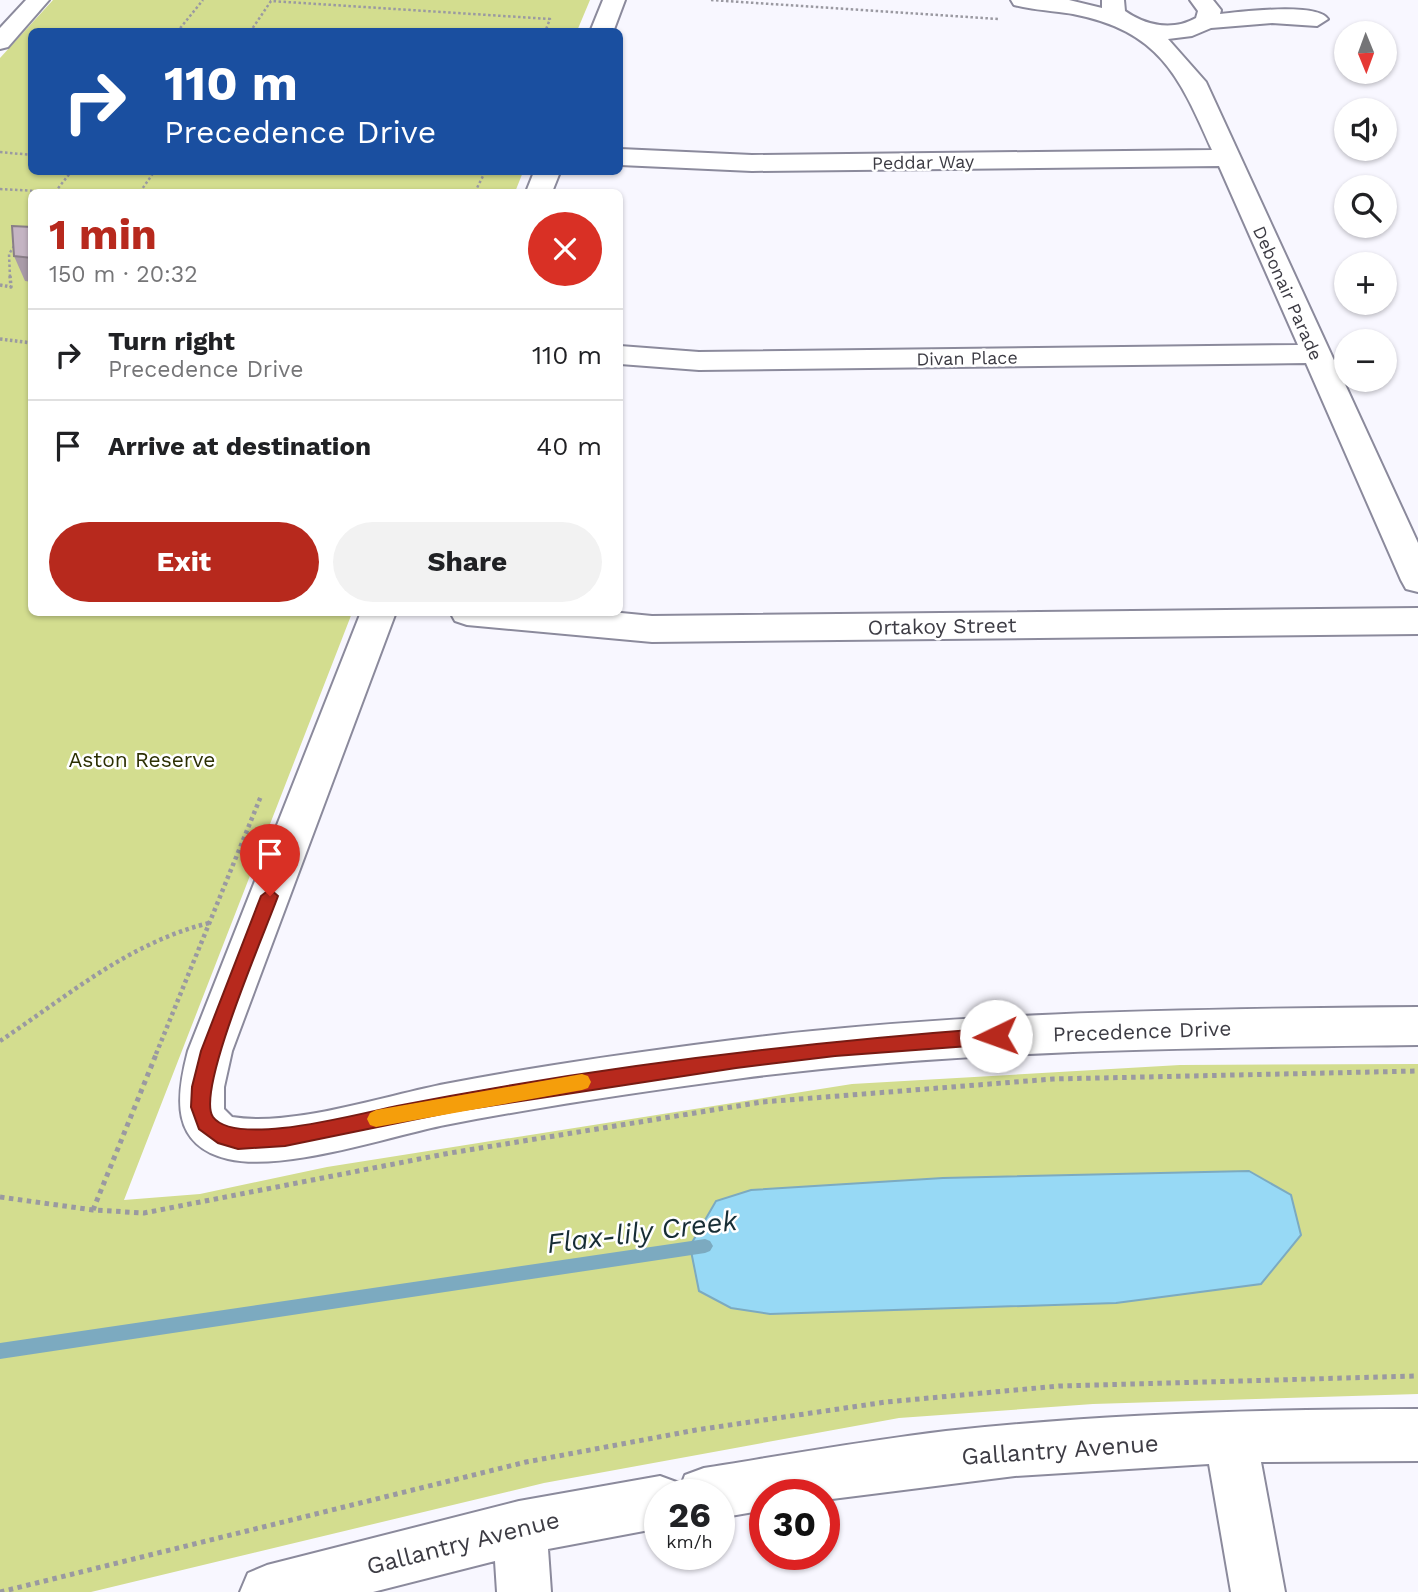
<!DOCTYPE html>
<html lang="en">
<head>
<meta charset="utf-8">
<style>
  :root { --surface:#fff; --page:#f2f2f2; --text:#202124; --muted:#757577; --line:#e0e0e0; --accent:#b7291d }
  body { margin:0; font-family:"Work Sans",sans-serif; background:var(--page); color:var(--text); height:100vh; display:flex; flex-direction:column; font-size:26px; white-space:nowrap }
  * { box-sizing:border-box; margin:0 }
  p { font-size:23px; color:var(--muted) }
  .icon { flex:none; width:38px; height:38px; fill:none; stroke:currentColor; stroke-width:2; stroke-linecap:round; stroke-linejoin:round }
  .map { position:relative; flex:1; overflow:hidden }
  .side { position:absolute; left:28px; top:189px; width:595px; height:427px; display:flex; flex-direction:column; background:var(--surface); border-radius:10px; box-shadow:0 2px 5px #0004 }
  .side>* { flex:none }
  .banner { position:absolute; left:28px; top:28px; width:595px; height:147px; border-radius:10px; box-shadow:0 2px 5px #0004; background:#1a4fa0; color:#fff; overflow:hidden }
  .needle { width:46px; rotate:179deg }
  .buttons { position:absolute; left:1334px; top:21px; display:grid; gap:14px }
  .buttons a { display:grid; place-items:center; width:63px; height:63px; border-radius:50%; background:var(--surface); box-shadow:0 2px 5px #0004; font-size:35px }
  .speed { position:absolute; left:644px; top:1479px; display:flex; gap:14px; font-size:35px; font-weight:700; text-align:center }
  .speed>* { display:grid; place-content:center; width:91px; height:91px; border-radius:50%; background:var(--surface); box-shadow:0 2px 5px #0004; line-height:1 }
  .speed small { font-size:18px; font-weight:400 }
  .speed .limit { border:10px solid #d22; background:#fff; color:#111 }
  .pin { position:absolute; display:grid; place-items:center; width:60px; height:60px; color:#fff; margin:-72px -30px; border-radius:50% 50% 50% 0; rotate:-45deg; box-shadow:0 0 7px #0007 }
  .pin .icon { rotate:45deg }
  .me { position:absolute; width:77px; margin:-38px; rotate:267deg; stroke-linejoin:round; filter:drop-shadow(0 0 5px #0008) }
  .turn { display:flex; align-items:center; gap:24px; height:147px; padding:0 21px; font-size:32px }
  .turn .icon { width:91px; height:91px; stroke-width:2.5 }
  .turn b { display:block; font-size:49px; line-height:60px }
  .round { display:grid; place-items:center; flex:none; width:74px; height:74px; border-radius:37px; background:var(--page) }
  .overview { display:flex; align-items:center; justify-content:space-between; height:119px; padding:0 21px }
  h1 { font-size:42px; font-weight:700; line-height:52px; color:var(--accent) }
  .primary-button { display:flex; gap:14px; margin-top:auto; padding:14px 21px }
  .primary-button a { flex:1; height:80px; border-radius:42px; background:var(--accent); color:#fff; font-size:28px; font-weight:700; line-height:80px; text-align:center }
  .primary-button a+a { background:var(--page); color:var(--text) }
  ul { padding:0; list-style:none }
  li { display:flex; align-items:center; gap:21px; height:91px; padding:0 21px; border-top:2px solid var(--line) }
  li div { flex:1 }
  li b { display:block; font-size:26px }
  li em { font-style:normal }
  .map>svg:first-child { display:block }
  .green { fill:#d3dd8f }
  .water { fill:#97d9f5; stroke:#7caac0; stroke-width:2 }
  .lines { fill:none; stroke-linecap:round; stroke-linejoin:round }
  .stream { fill:#7caac0; fill-rule:evenodd }
  .minor-casing { stroke:#8b8a9c; stroke-width:4 }
  .path-far3 { stroke:#9a99a1; stroke-width:2.5; stroke-dasharray:2.5 2.5; stroke-linecap:butt }
  .path-far2 { stroke:#9a99a1; stroke-width:3.5; stroke-dasharray:2.5 2.5; stroke-linecap:butt }
  .path-far1 { stroke:#9a99a1; stroke-width:4.5; stroke-dasharray:3.5 3.5; stroke-linecap:butt }
  .path { stroke:#9a99a1; stroke-width:5; stroke-dasharray:4.5 4.5; stroke-linecap:butt }
  .minor { fill:#fff; fill-rule:evenodd }
  .wall { fill:#a99ba8 }
  .building { fill:#c4b4c3; stroke:#897e88; stroke-width:2 }
  .route { fill:#b7291d; stroke:#771b13; stroke-width:2 }
  .slow { fill:#f59e0b }
  .labels { text-anchor:middle; dominant-baseline:central; stroke-width:5; stroke-linejoin:round; paint-order:stroke }
  .far-street-label { font-size:18px; fill:#3d3c44; stroke:#fff }
  .street-label { font-size:21px; fill:#3d3c44; stroke:#fff }
  .park-label { font-size:21px; fill:#2c3003; stroke:#fff }
  .near-street-label { font-size:24px; fill:#3d3c44; stroke:#fff }
  .near-water-label { font-size:28px; font-style:italic; fill:#172d35; stroke:#fff }
</style>
</head>
<body>
<div class="map">
<svg width="1418" height="1592" viewBox="0 0 1418 1592">
  <rect width="100%" height="100%" fill="#f8f7ff"/>
  <!-- green -->
  <polygon class="green" points="53,0 590,0 577,31 32,32 32,172 523,172 515,192 32,192 32,612 352,613 124,1200 200,1194 327,1167 852,1084 1180,1065 1418,1064 1418,1394 1093,1404 899,1418 544,1483 91,1592 0,1592 0,58"/>
  <!-- water -->
  <polygon class="water" points="1249,1171 1291,1195 1301,1235 1261,1284 1116,1303 770,1314 731,1308 699,1291 690,1246 716,1201 751,1190 943,1178"/>
  <g class="lines">
    <!-- stream -->
    <polygon class="stream" points="705,1239 710,1241 713,1246 710,1251 705,1253 0,1359 0,1343"/>
    <defs>
      <g id="minor">
        <polygon points="26,0 49,0 8,47 0,49 0,28"/>
        <polygon points="603,0 625,0 613,32 590,32"/>
        <path d="M1011,0H1069L1102,8V0H1124L1125,11C1146,26 1173,31 1196,18L1198,11L1190,0H1213L1221,10L1220,14C1241,12 1317,2 1328,19L1317,26L1272,23L1211,28L1192,36L1168,39L1206,82L1418,543V592L1406,589L1401,580L1306,363L699,370L620,364V346L699,352L1298,345L1219,166L752,171L620,165V149L752,155L1212,150C1179,76 1160,31 1073,14C1054,11 1033,10 1014,5Z"/>
        <polygon points="534,172 560,172 552,192 526,192"/>
        <polygon points="1418,608 1418,634 652,642 467,625 455,621 450,612 611,612 652,616"/>
        <path d="M361,612H396L232,1051L224,1087V1109L232,1117C292,1127 384,1096 445,1084C527,1068 611,1056 694,1045C934,1012 1176,1009 1418,1007V1045C1192,1048 967,1049 743,1078C644,1091 543,1106 445,1125C386,1137 285,1172 228,1159C170,1145 176,1097 188,1051Z"/>
        <path d="M1418,1409V1461L1261,1462L1285,1592H1231L1209,1464L1015,1476L824,1500V1494H765V1510L719,1518V1494H660V1528L548,1549L551,1592H497L495,1561L373,1592H240L248,1573L267,1565L519,1501L660,1476L679,1483L680,1488L685,1475L704,1468C785,1455 865,1441 946,1431C1102,1414 1260,1409 1418,1409Z"/>
      </g>
    </defs>
    <!-- minor casing -->
    <use href="#minor" class="minor-casing"/>
    <!-- path-far3 -->
    <g class="path-far3">
      <polyline points="711,0 998,19"/>
      <polyline points="177,32 203,0"/>
      <polyline points="250,32 271,1 550,19 545,32"/>
      <polyline points="0,152 32,155"/>
      <polyline points="0,189 55,192 71,172"/>
      <polyline points="140,192 154,172"/>
      <polyline points="475,192 485,172"/>
      <polyline points="10,277 9,254 16,243"/>
    </g>
    <!-- path-far2 -->
    <g class="path-far2">
      <polyline points="0,285 11,287 10,276"/>
      <polyline points="0,339 32,343"/>
    </g>
    <!-- path-far1 -->
    <g class="path-far1">
      <path d="M0,1041C68,996 128,943 209,923"/>
      <polyline points="156,1054 261,796"/>
    </g>
    <!-- path -->
    <g class="path">
      <polyline points="0,1197 93,1210 144,1213 450,1153 762,1102 1053,1079 1418,1071"/>
      <polyline points="93,1210 157,1052"/>
      <polyline points="0,1592 526,1462 696,1430 886,1402 1059,1386 1418,1376"/>
    </g>
    <!-- minor -->
    <use href="#minor" class="minor"/>
  </g>
  <!-- wall -->
  <polygon class="wall" points="32,227 32,282 25,281 14,256"/>
  <!-- building -->
  <polygon class="building" points="12,226 32,227 32,258 14,256"/>
  <!-- route -->
  <path class="route" d="M270,889L278,896C266,930 195,1092 213,1117C236,1148 361,1113 397,1106C595,1067 795,1043 996,1028L1002,1030L1005,1036L1002,1042L996,1044L835,1056L736,1068L456,1111L285,1146L238,1149L218,1143L199,1129L191,1107L192,1087L201,1051L261,896Z"/>
  <!-- slow -->
  <polygon class="slow" points="582,1074 588,1076 591,1082 588,1088 582,1090 376,1127 370,1125 367,1119 370,1113 376,1110"/>
  <g class="labels">
    <!-- far-street labels -->
    <g class="far-street-label">
      <text transform="translate(923 162) rotate(-1)">Peddar Way</text>
      <text transform="translate(1288 293) rotate(66)">Debonair Parade</text>
      <text transform="translate(967 358) rotate(-1)">Divan Place</text>
    </g>
    <!-- street labels -->
    <g class="street-label">
      <text transform="translate(942 626) rotate(-1)">Ortakoy Street</text>
      <text transform="translate(1142 1031) rotate(-2)">Precedence Drive</text>
    </g>
    <!-- park labels -->
    <g class="park-label">
      <text x="142" y="759">Aston Reserve</text>
    </g>
    <!-- near-street labels -->
    <g class="near-street-label">
      <text transform="translate(1060 1450) rotate(-4)">Gallantry Avenue</text>
      <text transform="translate(463 1543) rotate(-14)">Gallantry Avenue</text>
    </g>
    <!-- near-water labels -->
    <g class="near-water-label">
      <text transform="translate(642 1232) rotate(-7)">Flax-lily Creek</text>
    </g>
  </g>
</svg>
<div class="buttons">
<a><svg class="needle" viewBox="-14 -14 28 28"><path d="M0-13l5 13h-10z" fill="#e53935"/><path d="M0 13l5-13h-10z" fill="#757577"/></svg></a>
<a><svg class="icon" aria-label="sound" viewBox="0 0 24 24"><path d="M4 9h4l5-4v14l-5-4H4zM17 9q2 3 0 6"/></svg></a>
<a><svg class="icon" aria-label="search" viewBox="0 0 24 24"><circle cx="10" cy="10" r="6"/><path d="M15 15l6 6"/></svg></a>
<a>+</a>
<a>−</a>
</div>
<div class="speed"><div>26<small>km/h</small></div><div class="limit">30</div></div>
<div class="pin" style="left:270px;top:896px;background:#d93025"><svg class="icon" aria-label="arrive" viewBox="0 0 24 24"><path d="M6 21V4h12l-3 4 3 4H6"/></svg></div>
<svg class="me" style="left:996px;top:1036px" viewBox="-20 -20 40 40"><circle r="19" fill="#fff"/><path d="M0-13L10 11 0 6-10 11z" fill="#b7291d"/></svg>
<div class="banner">
<div class="turn"><svg class="icon" aria-label="right" viewBox="0 0 24 24"><path d="M7 20v-9h11M14 6l5 5-5 5"/></svg><div><b>110 m</b>Precedence Drive</div></div>
</div>
<section class="side">
<div class="overview"><div><h1>1 min</h1><p>150 m · 20:32</p></div><a class="round" style="background:#d93025;color:#fff"><svg class="icon" aria-label="close" viewBox="0 0 24 24"><path d="M6 6l12 12M18 6L6 18"/></svg></a></div>
<ul>
<li><svg class="icon" aria-label="right" viewBox="0 0 24 24"><path d="M7 20v-9h11M14 6l5 5-5 5"/></svg><div><b>Turn right</b><p>Precedence Drive</p></div><em>110 m</em></li>
<li><svg class="icon" aria-label="arrive" viewBox="0 0 24 24"><path d="M6 21V4h12l-3 4 3 4H6"/></svg><div><b>Arrive at destination</b></div><em>40 m</em></li>
</ul>
<div class="primary-button"><a>Exit</a><a>Share</a></div>
</section>
</div>
</body>
</html>
